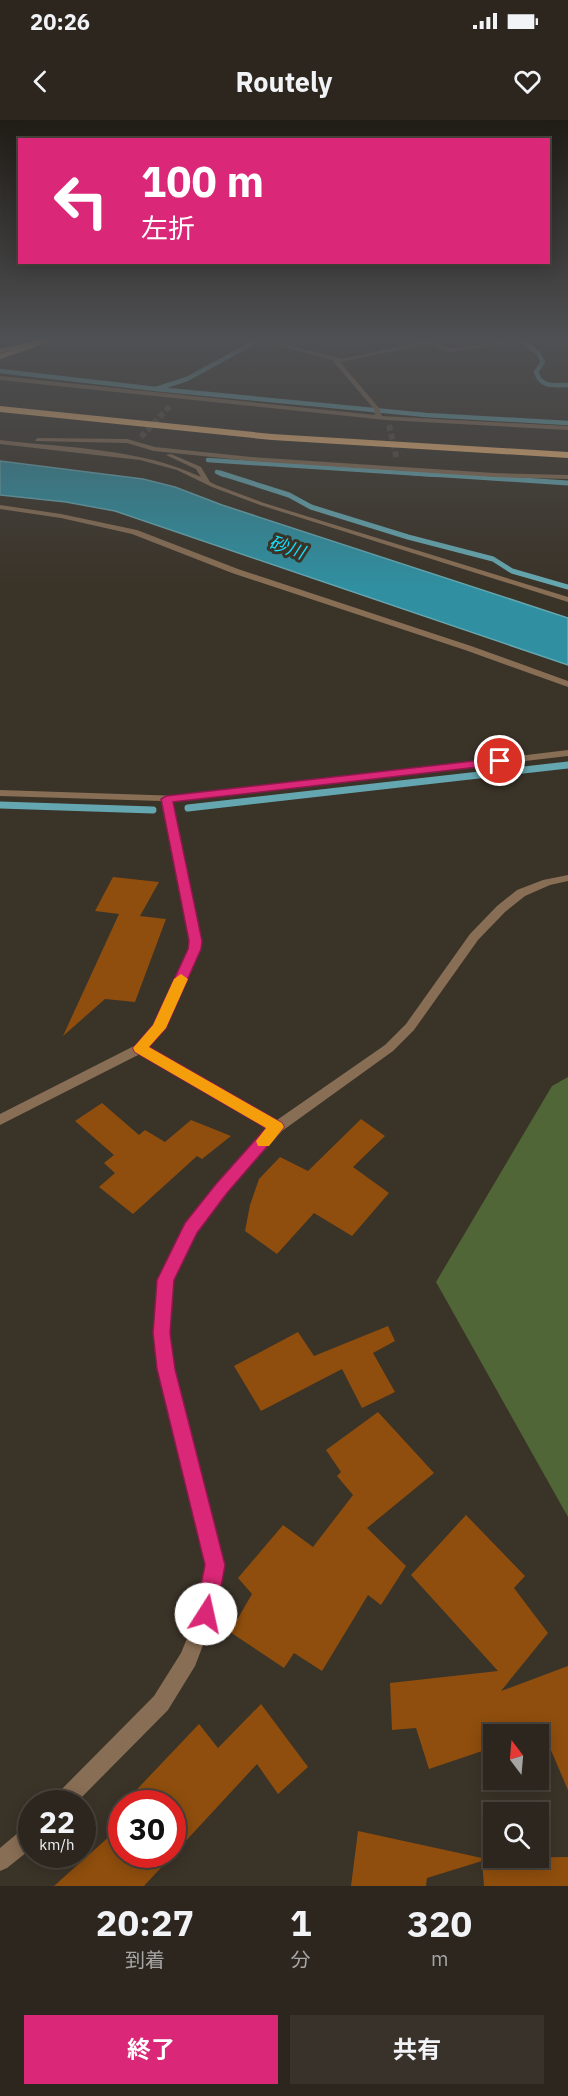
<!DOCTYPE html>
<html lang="ja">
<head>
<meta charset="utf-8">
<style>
  :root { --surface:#2c261e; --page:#38322b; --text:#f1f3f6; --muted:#a6a5a4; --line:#48433c; --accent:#db2777 }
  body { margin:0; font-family:"IBM Plex Sans","Noto Sans JP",sans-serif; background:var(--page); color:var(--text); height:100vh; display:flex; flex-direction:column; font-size:22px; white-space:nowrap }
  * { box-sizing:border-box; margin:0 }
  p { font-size:20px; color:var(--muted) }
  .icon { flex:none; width:33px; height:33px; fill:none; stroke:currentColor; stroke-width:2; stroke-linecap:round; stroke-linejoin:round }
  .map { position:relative; height:1766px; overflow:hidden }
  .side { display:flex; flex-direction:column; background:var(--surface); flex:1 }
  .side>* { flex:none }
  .hud { position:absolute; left:18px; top:18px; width:532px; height:126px; border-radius:0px; box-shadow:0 3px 15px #0003,0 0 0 2px var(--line); background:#db2777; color:#fff; overflow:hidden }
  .needle { width:39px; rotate:344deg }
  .buttons { position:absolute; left:483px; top:1604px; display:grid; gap:12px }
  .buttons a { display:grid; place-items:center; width:66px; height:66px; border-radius:0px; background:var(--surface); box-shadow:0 3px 15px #0003,0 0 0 2px var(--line); font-size:30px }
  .speed { position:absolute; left:18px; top:1670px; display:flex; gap:12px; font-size:30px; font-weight:700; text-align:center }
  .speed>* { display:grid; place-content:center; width:78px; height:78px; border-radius:50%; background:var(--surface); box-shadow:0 3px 15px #0003,0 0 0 2px var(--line); line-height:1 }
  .speed small { font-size:15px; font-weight:400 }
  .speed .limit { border:9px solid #d22; background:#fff; color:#111 }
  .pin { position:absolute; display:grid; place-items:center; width:51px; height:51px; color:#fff; margin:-26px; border:3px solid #fff; border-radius:50%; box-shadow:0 2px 6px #0007 }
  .me { position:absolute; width:66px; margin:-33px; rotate:10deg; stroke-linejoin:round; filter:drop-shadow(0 0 4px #0008) }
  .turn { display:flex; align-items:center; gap:21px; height:126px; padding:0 24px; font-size:27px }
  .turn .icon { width:78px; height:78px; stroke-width:2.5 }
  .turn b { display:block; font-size:42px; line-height:51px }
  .eta { display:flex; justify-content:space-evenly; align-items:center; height:102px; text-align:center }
  .eta b { font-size:36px; font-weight:700; line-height:42px }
  .action { display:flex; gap:12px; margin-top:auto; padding:12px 24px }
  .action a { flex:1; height:69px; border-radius:0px; background:var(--accent); color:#fff; font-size:24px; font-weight:700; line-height:69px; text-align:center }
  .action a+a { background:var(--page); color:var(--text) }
  .status { display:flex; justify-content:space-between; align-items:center; height:42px; padding:0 30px; background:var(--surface); direction:ltr }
  .status svg { height:16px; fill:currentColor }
  header { display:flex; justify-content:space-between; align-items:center; height:78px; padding:0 24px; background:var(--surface); font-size:27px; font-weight:700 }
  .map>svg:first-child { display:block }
  .green { fill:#516636 }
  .water { fill:#308fa0; stroke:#65a7b0; stroke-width:1.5 }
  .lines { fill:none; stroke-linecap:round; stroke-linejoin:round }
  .stream-far2 { stroke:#65a7b0; stroke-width:4.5 }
  .stream-far1 { stroke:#65a7b0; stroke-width:5 }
  .stream { stroke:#65a7b0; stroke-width:7 }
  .building { fill:#8f4e0d }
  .minor-tunnel { stroke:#534d42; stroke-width:6; stroke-dasharray:6 3; stroke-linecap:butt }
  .minor { fill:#886e54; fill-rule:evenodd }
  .trunk { fill:#eab273; fill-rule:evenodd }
  .motorway { fill:#fbbd78; fill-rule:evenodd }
  .route { fill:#db2777; stroke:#8e194d; stroke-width:1.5 }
  .slow { fill:#f59e0b }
  .labels { text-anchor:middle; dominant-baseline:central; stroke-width:6; stroke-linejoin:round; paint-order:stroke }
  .far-water-label { font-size:18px; font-style:italic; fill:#16defc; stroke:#3a3328 }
</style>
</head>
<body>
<div class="status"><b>20:26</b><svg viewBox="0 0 49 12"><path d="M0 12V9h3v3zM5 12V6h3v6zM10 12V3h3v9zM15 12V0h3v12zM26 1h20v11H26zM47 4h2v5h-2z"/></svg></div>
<header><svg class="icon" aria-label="back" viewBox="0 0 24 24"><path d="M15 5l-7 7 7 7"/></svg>Routely<svg class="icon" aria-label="heart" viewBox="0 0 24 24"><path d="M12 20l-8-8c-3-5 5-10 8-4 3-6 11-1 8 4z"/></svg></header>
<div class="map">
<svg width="568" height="1766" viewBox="0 0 568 1766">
  <rect width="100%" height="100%" fill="#3a3328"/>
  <!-- green -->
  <polygon class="green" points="568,957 568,1397 436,1162 552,966"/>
  <!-- water -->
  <polygon class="water" points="0,341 143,359 175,367 222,385 568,498 568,545 115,391 66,382 0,375"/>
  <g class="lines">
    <!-- stream-far2 -->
    <g class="stream-far2">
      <polyline points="247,219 255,222 187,259 156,269 426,295 568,303"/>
      <path d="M520,219L538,233L543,242L536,252C541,268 554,265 568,265"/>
      <polyline points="0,251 156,269"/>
      <polyline points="208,340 438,355"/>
      <polyline points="217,352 224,355"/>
    </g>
    <!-- stream-far1 -->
    <g class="stream-far1">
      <polyline points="220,353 289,375 311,387 408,417 493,439 512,451 568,467"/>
      <polyline points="414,353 568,363"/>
    </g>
    <!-- stream -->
    <g class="stream">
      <polyline points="0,685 153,690"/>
      <polyline points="188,688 568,645"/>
    </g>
  </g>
  <!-- building -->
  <g class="building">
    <polygon points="113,757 159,762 140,796 166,799 135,882 105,879 63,916 119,794 95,791"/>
    <polygon points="102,983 139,1015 145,1010 165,1022 191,1000 231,1016 202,1039 197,1036 133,1094 99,1067 115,1053 104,1043 114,1035 75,1001"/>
    <polygon points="361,999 385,1016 353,1047 389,1073 352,1116 314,1093 277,1134 245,1111 250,1085 259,1059 280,1037 308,1051"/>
    <polygon points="388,1206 395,1221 373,1233 395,1272 362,1288 342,1249 261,1291 234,1246 298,1212 314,1236"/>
    <polygon points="378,1292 434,1353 367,1408 406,1446 381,1485 368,1475 322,1551 294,1533 284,1548 230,1512 252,1474 238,1458 283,1405 313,1427 353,1375 337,1356 341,1352 326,1330"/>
    <polygon points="466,1395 525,1456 514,1468 548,1513 501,1571 568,1546 568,1670 544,1614 494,1614 494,1627 429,1649 416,1608 392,1610 390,1563 498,1551 411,1455"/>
    <polygon points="261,1584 308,1647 278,1674 257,1644 144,1766 54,1766 122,1705 122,1734 172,1734 172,1683 124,1683 199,1604 218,1628"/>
    <polygon points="358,1711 482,1738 568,1737 568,1766 484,1766 482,1741 427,1758 426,1766 351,1766"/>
  </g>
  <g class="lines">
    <!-- minor-tunnel -->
    <g class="minor-tunnel">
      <polyline points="389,305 397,340"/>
      <polyline points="141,317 170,286"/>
    </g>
    <!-- minor -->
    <g class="minor">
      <polygon points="254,219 263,219 342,239 429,220 450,228 525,219 541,219 449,232 429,224 340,242 379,288 382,296 568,306 568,310 386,300 0,260 0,256 375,295 374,289 332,240"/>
      <polygon points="38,318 127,319 155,327 251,337 494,353 568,355 568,359 494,357 251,341 154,331 127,323 36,321 35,320"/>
      <path d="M0,320C66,328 140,328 201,357L196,349L166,335L171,334L201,347L210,362L216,365L264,383L568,477V482L260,385L212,367L177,350L140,340L0,324Z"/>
      <polygon points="0,385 61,394 137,410 238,449 471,526 568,561 568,567 465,530 232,453 132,414 61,398 0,389"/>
      <polygon points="568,630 568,636 172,682 201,821 201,829 165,907 148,927 277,1000 385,925 406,904 470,814 497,786 517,770 543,760 568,755 568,761 550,765 525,776 505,792 478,820 414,910 393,931 282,1011 227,1072 196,1112 172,1160 169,1213 174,1249 224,1445 215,1494 195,1546 168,1590 76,1683 52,1683 55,1676 154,1576 181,1533 197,1494 206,1445 158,1249 153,1213 158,1160 186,1104 217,1064 268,1008 140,934 0,1005 0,994 136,925 154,905 189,829 189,821 161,681 0,676 0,670 181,676"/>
      <polygon points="32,1704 32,1728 7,1748 0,1751 0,1728 25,1707"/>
    </g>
    <!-- trunk -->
    <polygon class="trunk" points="43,219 56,219 0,233 0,229"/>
    <!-- motorway -->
    <g class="motorway">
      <polygon points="47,219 59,219 0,239 0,234"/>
      <polygon points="0,286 272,314 568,332 568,338 272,320 0,292"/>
    </g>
  </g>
  <!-- sky -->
  <linearGradient id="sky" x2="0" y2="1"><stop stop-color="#201c16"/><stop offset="0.47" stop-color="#4f5053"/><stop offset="1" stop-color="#4f5053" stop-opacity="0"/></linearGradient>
  <rect width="568" height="466" fill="url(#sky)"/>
  <!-- route -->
  <polygon class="route" points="500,638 504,639 504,644 173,682 202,821 201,829 166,908 149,927 282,1003 284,1007 227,1073 197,1113 174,1160 170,1213 175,1249 225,1445 216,1494 213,1502 206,1505 198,1502 195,1494 205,1445 157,1249 153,1213 157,1160 185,1103 216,1064 266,1008 135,932 133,928 153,905 188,829 189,821 161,679 166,676"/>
  <!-- slow -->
  <polygon class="slow" points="181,854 188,859 166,908 149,927 282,1003 284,1007 269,1026 258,1026 256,1021 266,1008 135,932 133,928 153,905 174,859"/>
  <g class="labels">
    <!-- far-water labels -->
    <g class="far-water-label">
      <text transform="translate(287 427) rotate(19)">砂川</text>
    </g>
  </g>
</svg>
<div class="buttons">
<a><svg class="needle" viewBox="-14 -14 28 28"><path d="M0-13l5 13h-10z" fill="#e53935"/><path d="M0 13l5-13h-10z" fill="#a6a5a4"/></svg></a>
<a><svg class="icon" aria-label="search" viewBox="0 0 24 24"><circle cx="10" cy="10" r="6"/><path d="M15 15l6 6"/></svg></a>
</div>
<div class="speed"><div>22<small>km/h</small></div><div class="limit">30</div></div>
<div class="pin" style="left:500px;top:641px;background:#d93025"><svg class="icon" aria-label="arrive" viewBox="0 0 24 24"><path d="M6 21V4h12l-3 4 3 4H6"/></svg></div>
<svg class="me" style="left:206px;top:1494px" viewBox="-20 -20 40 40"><circle r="19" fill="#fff"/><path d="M0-13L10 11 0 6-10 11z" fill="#db2777"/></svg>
<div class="hud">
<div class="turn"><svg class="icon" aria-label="left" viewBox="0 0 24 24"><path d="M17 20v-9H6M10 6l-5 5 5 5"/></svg><div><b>100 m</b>左折</div></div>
</div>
</div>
<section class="side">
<div class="eta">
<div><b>20:27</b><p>到着</p></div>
<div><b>1</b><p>分</p></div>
<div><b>320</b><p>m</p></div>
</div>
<div class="action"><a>終了</a><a>共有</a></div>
</section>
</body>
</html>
